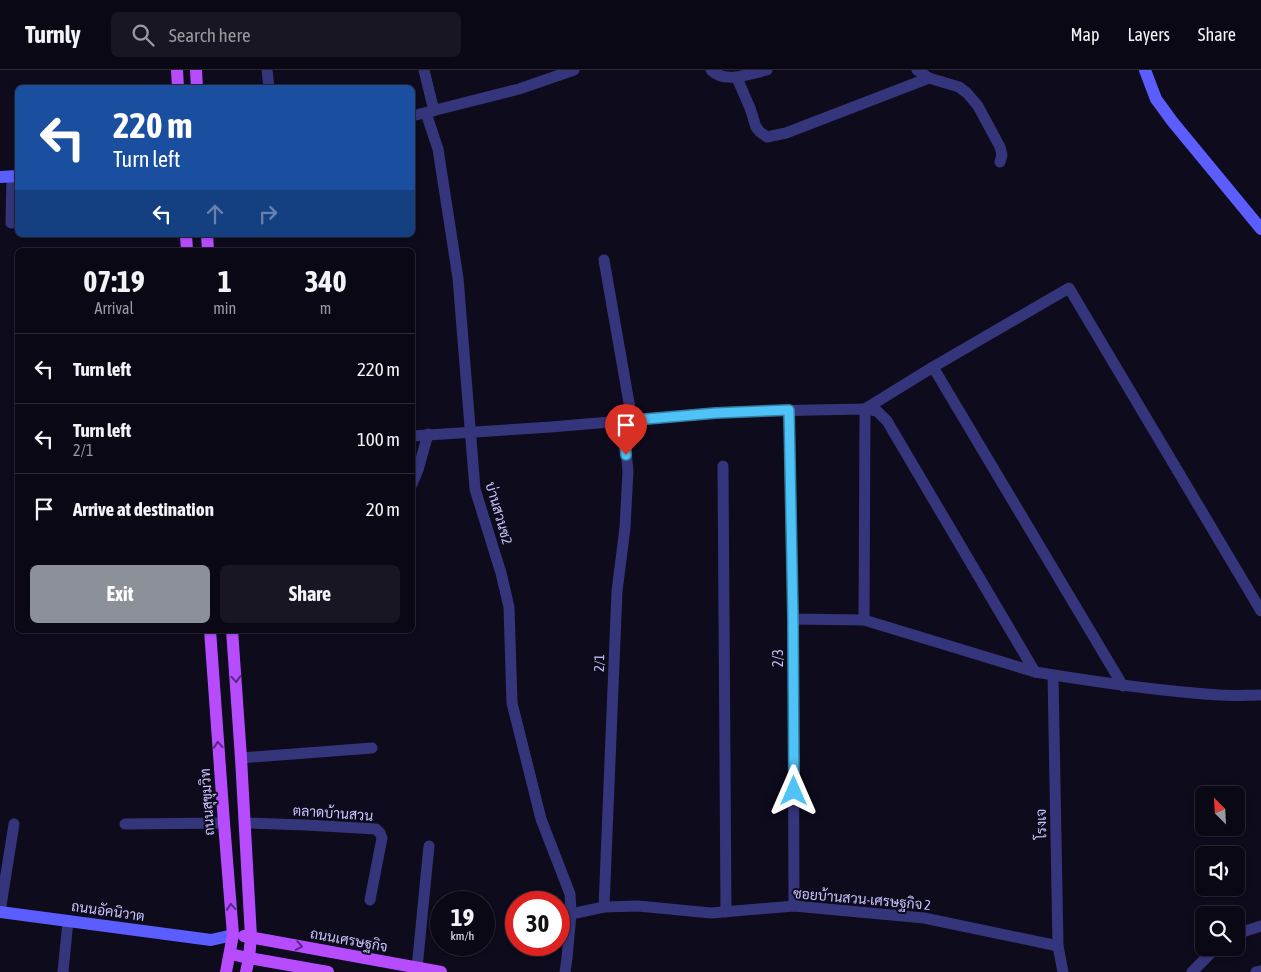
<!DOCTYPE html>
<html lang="en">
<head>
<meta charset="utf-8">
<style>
  :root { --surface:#0a0815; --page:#181622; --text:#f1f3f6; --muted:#999aa0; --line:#2a2934; --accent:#8c9099 }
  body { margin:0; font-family:"Asap Condensed",Sarabun,sans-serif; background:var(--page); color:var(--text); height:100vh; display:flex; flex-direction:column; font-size:19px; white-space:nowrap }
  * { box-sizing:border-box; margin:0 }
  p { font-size:16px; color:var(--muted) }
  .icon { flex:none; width:28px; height:28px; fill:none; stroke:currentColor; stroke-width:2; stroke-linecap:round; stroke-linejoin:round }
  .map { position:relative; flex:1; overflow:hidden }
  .side { position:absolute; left:15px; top:178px; width:400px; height:385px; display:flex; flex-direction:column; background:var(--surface); border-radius:8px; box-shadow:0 1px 4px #0004,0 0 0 1px var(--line) }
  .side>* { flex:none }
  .top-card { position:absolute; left:15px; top:15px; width:400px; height:152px; border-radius:8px; box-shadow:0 1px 4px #0004,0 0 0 1px var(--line); background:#1a4fa0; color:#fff; overflow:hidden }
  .needle { width:32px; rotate:336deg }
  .tools { position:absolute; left:1195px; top:716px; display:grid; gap:10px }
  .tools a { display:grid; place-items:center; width:50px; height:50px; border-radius:8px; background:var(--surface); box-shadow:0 1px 4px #0004,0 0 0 1px var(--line); font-size:25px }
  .speed { position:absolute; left:430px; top:821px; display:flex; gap:10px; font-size:25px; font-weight:700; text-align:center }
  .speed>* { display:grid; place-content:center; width:65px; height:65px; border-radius:50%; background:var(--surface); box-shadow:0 1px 4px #0004,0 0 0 1px var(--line); line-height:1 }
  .speed small { font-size:12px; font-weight:400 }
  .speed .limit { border:8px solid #d22; background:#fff; color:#111 }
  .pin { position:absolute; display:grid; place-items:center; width:42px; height:42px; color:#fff; margin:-51px -21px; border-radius:50% 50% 50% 0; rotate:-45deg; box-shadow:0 0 5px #0007 }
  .pin .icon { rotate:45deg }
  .me { position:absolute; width:55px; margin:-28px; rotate:0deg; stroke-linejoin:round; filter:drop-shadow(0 0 4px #0008) }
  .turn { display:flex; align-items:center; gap:18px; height:105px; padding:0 15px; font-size:22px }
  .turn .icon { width:65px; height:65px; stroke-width:2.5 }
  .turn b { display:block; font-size:35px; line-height:42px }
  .lanes { display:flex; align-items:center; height:48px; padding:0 15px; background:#0003; justify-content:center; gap:25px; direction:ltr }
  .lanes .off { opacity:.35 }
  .eta { display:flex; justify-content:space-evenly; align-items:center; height:85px; text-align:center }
  .eta b { font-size:30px; font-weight:700; line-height:35px }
  .cta { display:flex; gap:10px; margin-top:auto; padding:10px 15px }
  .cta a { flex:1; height:58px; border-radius:8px; background:var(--accent); color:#fff; font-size:20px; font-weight:700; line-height:58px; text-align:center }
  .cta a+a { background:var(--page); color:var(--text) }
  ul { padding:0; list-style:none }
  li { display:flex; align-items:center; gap:15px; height:70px; padding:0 15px; border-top:1px solid var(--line) }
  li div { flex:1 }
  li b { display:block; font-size:19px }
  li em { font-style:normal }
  header { display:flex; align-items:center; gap:30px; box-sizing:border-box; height:70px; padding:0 25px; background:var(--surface); border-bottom:1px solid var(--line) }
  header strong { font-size:24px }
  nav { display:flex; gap:28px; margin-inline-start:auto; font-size:18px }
  .search { width:350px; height:45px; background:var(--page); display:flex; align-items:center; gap:12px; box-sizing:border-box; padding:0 18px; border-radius:8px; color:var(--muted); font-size:19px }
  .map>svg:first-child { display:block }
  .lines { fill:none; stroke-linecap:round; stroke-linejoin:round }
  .street { stroke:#35357c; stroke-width:11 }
  .secondary { stroke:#5c5dff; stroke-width:12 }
  .primary { stroke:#b74cff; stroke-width:12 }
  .oneway { stroke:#592882 }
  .route-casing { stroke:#337fa1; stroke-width:12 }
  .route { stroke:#4fc3f7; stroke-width:9 }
  .labels { text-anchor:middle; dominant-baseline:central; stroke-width:4; stroke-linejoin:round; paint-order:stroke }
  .street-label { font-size:14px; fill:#cac5ff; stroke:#0d0b1c }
</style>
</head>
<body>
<header>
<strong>Turnly</strong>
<div class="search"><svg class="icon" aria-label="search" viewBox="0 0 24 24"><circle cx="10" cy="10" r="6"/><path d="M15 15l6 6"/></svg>Search here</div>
<nav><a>Map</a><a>Layers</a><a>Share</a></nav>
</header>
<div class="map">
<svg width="1261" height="902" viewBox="0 0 1261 902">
  <rect width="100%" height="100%" fill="#0d0b1c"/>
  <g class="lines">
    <!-- street -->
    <g class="street">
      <polyline points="267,0 269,18"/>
      <polyline points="424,0 434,41"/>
      <path d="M711,0C725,14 749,4 767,0"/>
      <polyline points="917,0 929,8 959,17 967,23 978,36 1000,77 1002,85 1000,92"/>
      <polyline points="737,8 750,38 756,57 760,62 767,67 786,63 929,8"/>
      <polyline points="426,43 438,79 458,208 475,419 501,503 509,537 512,633 541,749 570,824 571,844 567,888 565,902"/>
      <polyline points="412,46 519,19 574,0"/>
      <polyline points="11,153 12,106"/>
      <polyline points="604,190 632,350"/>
      <polyline points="933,297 1123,616"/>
      <polyline points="865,339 933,297 1069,218 1261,541"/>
      <polyline points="789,340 793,549 794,836"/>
      <polyline points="412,366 551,357 716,343 762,341 865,339 877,341 887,351 1035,602"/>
      <polyline points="723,396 726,842"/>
      <polyline points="412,414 418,400 428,364"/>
      <path d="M793,549L864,550L1035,602C1096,612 1157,621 1219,625C1233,626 1247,625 1261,625"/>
      <polyline points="864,550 865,339"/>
      <polyline points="1053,605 1058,876 1063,902"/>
      <polyline points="241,688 372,678"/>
      <polyline points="245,753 306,755 376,759 380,763 382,768 370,830"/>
      <polyline points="125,754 224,753"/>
      <polyline points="604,837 617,521 625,458 628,401 623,351"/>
      <polyline points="0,842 14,754"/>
      <polyline points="571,844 604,837 638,836 711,843 794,836 924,848 1058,876"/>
      <polyline points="1236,864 1261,856"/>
      <polyline points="417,898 429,776"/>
      <polyline points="63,902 68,851"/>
      <polyline points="1192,902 1216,878"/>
      <polyline points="1256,902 1261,901"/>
    </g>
    <!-- secondary -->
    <g class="secondary">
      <polyline points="1145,0 1156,29 1172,51 1261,159"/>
      <polyline points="0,107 18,106"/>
      <polyline points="0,842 211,870 233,865"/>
    </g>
    <!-- primary -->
    <g class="primary">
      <polyline points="177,0 178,18"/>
      <polyline points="196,0 197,18"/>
      <polyline points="186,165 187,180"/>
      <polyline points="207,165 208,180"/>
      <polyline points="210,560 224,753 233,865 226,902"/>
      <polyline points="232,560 241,688 251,867 249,888 246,902"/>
      <polyline points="244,866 441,902"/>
      <polyline points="230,884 249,888 328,902"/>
    </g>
  </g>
  <!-- one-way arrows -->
  <defs><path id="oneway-chevron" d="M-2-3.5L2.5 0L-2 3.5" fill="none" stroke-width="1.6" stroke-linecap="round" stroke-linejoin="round" transform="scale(1.25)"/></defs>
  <g class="oneway">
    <use href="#oneway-chevron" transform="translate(236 609) rotate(86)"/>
    <use href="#oneway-chevron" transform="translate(218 675) rotate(-94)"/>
    <use href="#oneway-chevron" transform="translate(231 837) rotate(-95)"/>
    <use href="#oneway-chevron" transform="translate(299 876) rotate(10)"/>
  </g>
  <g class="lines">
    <defs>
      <polyline id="route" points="626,385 623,351 716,343 789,340 793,549 794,721"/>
    </defs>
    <!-- route casing -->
    <use href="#route" class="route-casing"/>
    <!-- route -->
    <use href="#route" class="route"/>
  </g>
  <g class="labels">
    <!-- street labels -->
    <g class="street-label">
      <text transform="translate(499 443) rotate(74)">บ่านสวนซ2</text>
      <text transform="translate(778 588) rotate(-90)">2/3</text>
      <text transform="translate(599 593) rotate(-88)">2/1</text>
      <text transform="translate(207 732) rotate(-94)">ถนนสุขุมวิท</text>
      <text transform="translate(333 743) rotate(4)">ตลาดบ้านสวน</text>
      <text transform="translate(1041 754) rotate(-91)">โรงเจ</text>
      <text transform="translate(862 829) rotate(5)">ซอยบ้านสวน-เศรษฐกิจ 2</text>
      <text transform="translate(108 841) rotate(8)">ถนนอัคนิวาต</text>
      <text transform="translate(349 870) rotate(10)">ถนนเศรษฐกิจ</text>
    </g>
  </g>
</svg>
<div class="tools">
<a><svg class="needle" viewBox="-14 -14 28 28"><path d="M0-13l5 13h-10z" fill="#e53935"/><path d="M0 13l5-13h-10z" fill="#999aa0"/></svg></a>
<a><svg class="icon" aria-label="sound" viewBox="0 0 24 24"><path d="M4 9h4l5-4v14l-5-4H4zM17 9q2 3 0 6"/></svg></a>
<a><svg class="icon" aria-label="search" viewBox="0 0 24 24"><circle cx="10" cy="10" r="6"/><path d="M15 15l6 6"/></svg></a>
</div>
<div class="speed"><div>19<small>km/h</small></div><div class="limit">30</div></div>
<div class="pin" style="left:626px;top:385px;background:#d93025"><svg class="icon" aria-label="arrive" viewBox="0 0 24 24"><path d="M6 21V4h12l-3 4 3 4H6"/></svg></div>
<svg class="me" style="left:794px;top:721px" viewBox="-20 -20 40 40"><path d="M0-17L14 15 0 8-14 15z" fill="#4fc3f7" stroke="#fff" stroke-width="4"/></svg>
<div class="top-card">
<div class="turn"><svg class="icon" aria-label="left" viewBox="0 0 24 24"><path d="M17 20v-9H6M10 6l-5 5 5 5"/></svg><div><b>220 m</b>Turn left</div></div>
<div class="lanes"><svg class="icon" aria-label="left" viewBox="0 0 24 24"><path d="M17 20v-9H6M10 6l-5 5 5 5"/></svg><svg class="icon off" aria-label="ahead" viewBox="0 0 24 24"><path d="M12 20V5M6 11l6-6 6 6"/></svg><svg class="icon off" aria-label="right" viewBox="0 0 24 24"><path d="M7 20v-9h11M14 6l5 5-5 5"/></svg></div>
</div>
<section class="side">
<div class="eta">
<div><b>07:19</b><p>Arrival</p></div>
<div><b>1</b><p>min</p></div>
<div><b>340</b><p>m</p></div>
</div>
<ul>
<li><svg class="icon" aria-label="left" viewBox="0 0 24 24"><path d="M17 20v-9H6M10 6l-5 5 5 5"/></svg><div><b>Turn left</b></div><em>220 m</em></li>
<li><svg class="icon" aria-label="left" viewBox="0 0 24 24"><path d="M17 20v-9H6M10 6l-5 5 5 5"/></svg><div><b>Turn left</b><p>2/1</p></div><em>100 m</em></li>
<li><svg class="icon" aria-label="arrive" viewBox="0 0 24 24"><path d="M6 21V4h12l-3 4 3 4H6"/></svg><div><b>Arrive at destination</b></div><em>20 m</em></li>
</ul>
<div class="cta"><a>Exit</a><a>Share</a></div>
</section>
</div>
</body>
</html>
